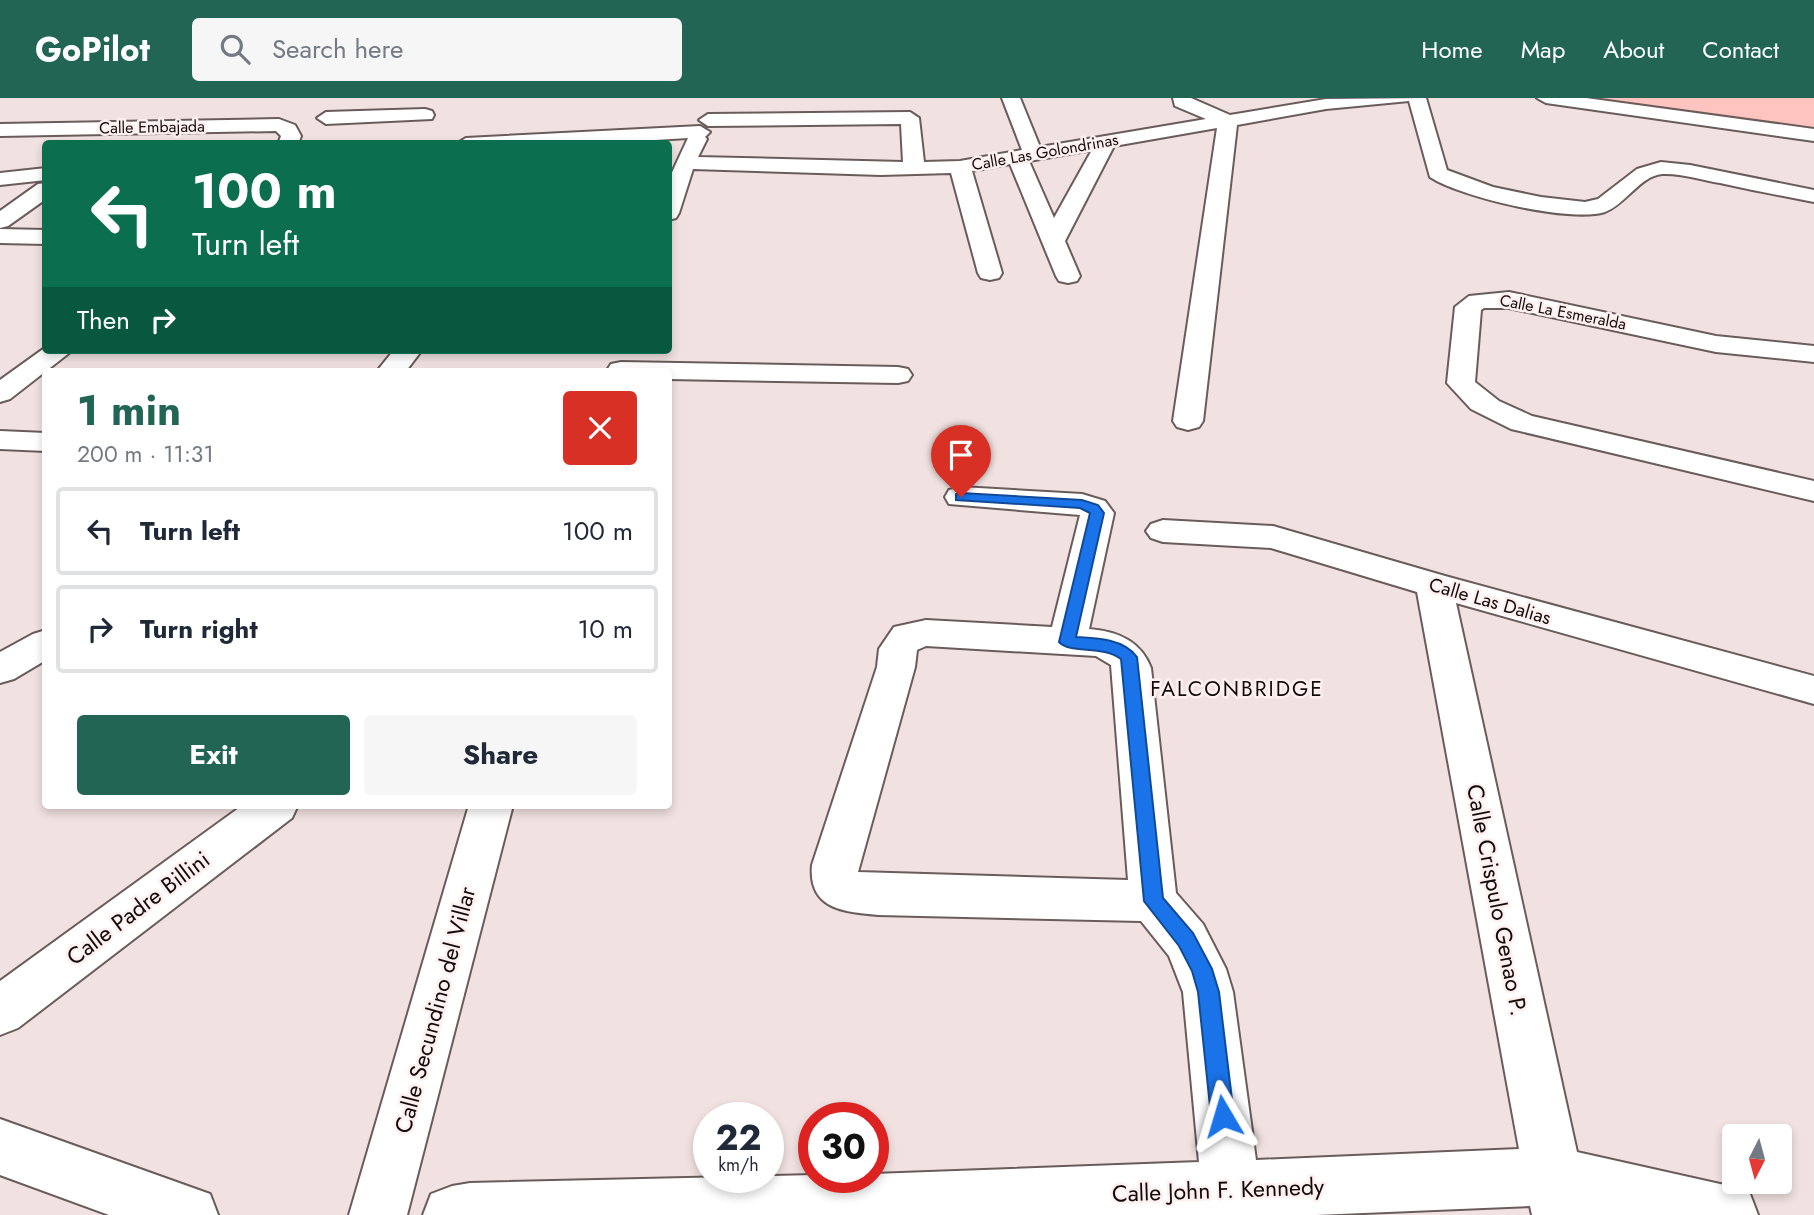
<!DOCTYPE html>
<html lang="en">
<head>
<meta charset="utf-8">
<style>
  :root { --surface:#fff; --page:#f6f6f7; --text:#1f2937; --muted:#747a83; --line:#e0e1e3; --accent:#226555 }
  body { margin:0; font-family:Jost,sans-serif; background:var(--page); color:var(--text); height:100vh; display:flex; flex-direction:column; font-size:26px; white-space:nowrap }
  * { box-sizing:border-box; margin:0 }
  p { font-size:23px; color:var(--muted) }
  .icon { flex:none; width:38px; height:38px; fill:none; stroke:currentColor; stroke-width:2; stroke-linecap:round; stroke-linejoin:round }
  .map { position:relative; flex:1; overflow:hidden }
  .side { position:absolute; left:42px; top:270px; width:630px; height:441px; display:flex; flex-direction:column; background:var(--surface); border-radius:7px; box-shadow:0 4px 10px #0003 }
  .side>* { flex:none }
  .guide { position:absolute; left:42px; top:42px; width:630px; height:214px; border-radius:7px; box-shadow:0 4px 10px #0003; background:#0b6e4f; color:#fff; overflow:hidden }
  .needle { width:46px; rotate:186deg }
  .controls { position:absolute; left:1722px; top:1026px; display:grid; gap:14px }
  .controls a { display:grid; place-items:center; width:70px; height:70px; border-radius:7px; background:var(--surface); box-shadow:0 4px 10px #0003; font-size:35px }
  .speed { position:absolute; left:693px; top:1004px; display:flex; gap:14px; font-size:35px; font-weight:700; text-align:center }
  .speed>* { display:grid; place-content:center; width:91px; height:91px; border-radius:50%; background:var(--surface); box-shadow:0 4px 10px #0003; line-height:1 }
  .speed small { font-size:18px; font-weight:400 }
  .speed .limit { border:10px solid #d22; background:#fff; color:#111 }
  .pin { position:absolute; display:grid; place-items:center; width:60px; height:60px; color:#fff; margin:-72px -30px; border-radius:50% 50% 50% 0; rotate:-45deg; box-shadow:0 0 7px #0007 }
  .pin .icon { rotate:45deg }
  .me { position:absolute; width:77px; margin:-38px; rotate:353deg; stroke-linejoin:round; filter:drop-shadow(0 0 5px #0008) }
  .turn { display:flex; align-items:center; gap:24px; height:147px; padding:0 35px; font-size:32px }
  .turn .icon { width:91px; height:91px; stroke-width:2.5 }
  .turn b { display:block; font-size:49px; line-height:60px }
  .then { display:flex; align-items:center; height:66px; padding:0 35px; background:#0003; gap:14px; font-size:26px }
  .round { display:grid; place-items:center; flex:none; width:74px; height:74px; border-radius:7px; background:var(--page) }
  .head { display:flex; align-items:center; justify-content:space-between; height:119px; padding:0 35px }
  h1 { font-size:42px; font-weight:700; line-height:52px; color:var(--accent) }
  .primary-button { display:flex; gap:14px; margin-top:auto; padding:14px 35px }
  .primary-button a { flex:1; height:80px; border-radius:7px; background:var(--accent); color:#fff; font-size:28px; font-weight:700; line-height:80px; text-align:center }
  .primary-button a+a { background:var(--page); color:var(--text) }
  ul { padding:0; list-style:none }
  li { display:flex; align-items:center; gap:21px; height:88px; margin:0 14px 10px; padding:0 21px; border:4px solid var(--line); border-radius:7px }
  li div { flex:1 }
  li b { display:block; font-size:26px }
  li em { font-style:normal }
  header { display:flex; align-items:center; gap:42px; box-sizing:border-box; height:98px; padding:0 35px; background:var(--accent); color:#fff }
  header strong { font-size:33px }
  nav { display:flex; gap:38px; margin-inline-start:auto; font-size:24px }
  .search { width:490px; height:63px; background:var(--page); display:flex; align-items:center; gap:18px; box-sizing:border-box; padding:0 24px; border-radius:7px; color:var(--muted); font-size:26px }
  .map>svg:first-child { display:block }
  .green { fill:#ffc4bf }
  .lines { fill:none; stroke-linecap:round; stroke-linejoin:round }
  .minor-casing { stroke:#695c5b; stroke-width:4 }
  .minor { fill:#fff; fill-rule:evenodd }
  .route { fill:#1a73e8; stroke:#114b97; stroke-width:2 }
  .labels { text-anchor:middle; dominant-baseline:central; stroke-width:5; stroke-linejoin:round; paint-order:stroke }
  .far-street-label { font-size:16px; fill:#100c0b; stroke:#ffefee }
  .street-label { font-size:19px; fill:#100c0b; stroke:#ffefee }
  .neighbourhood-label { font-size:21px; letter-spacing:2px; fill:#100c0b; stroke:#ffefee }
  .near-street-label { font-size:23px; fill:#100c0b; stroke:#ffefee }
</style>
</head>
<body>
<header>
<strong>GoPilot</strong>
<div class="search"><svg class="icon" aria-label="search" viewBox="0 0 24 24"><circle cx="10" cy="10" r="6"/><path d="M15 15l6 6"/></svg>Search here</div>
<nav><a>Home</a><a>Map</a><a>About</a><a>Contact</a></nav>
</header>
<div class="map">
<svg width="1814" height="1117" viewBox="0 0 1814 1117">
  <rect width="100%" height="100%" fill="#f1e2e1"/>
  <!-- green -->
  <polygon class="green" points="1558,0 1814,0 1814,35"/>
  <g class="lines">
    <defs>
      <g id="minor">
        <path d="M1002,0H1020L1040,49L1206,21L1175,8L1173,0H1191L1230,17L1326,1L1426,0L1447,72L1493,89L1541,99L1585,104L1598,101L1637,71L1661,64L1690,67L1814,92V104C1783,98 1751,92 1720,85C1702,82 1681,75 1662,76C1640,78 1626,106 1605,114C1570,125 1460,99 1430,79L1409,3L1326,11L1237,27L1203,323L1199,329L1188,332L1177,329L1173,323L1217,30L1114,48L1065,143L1080,178L1077,183L1068,185L1059,183L1056,178L1010,66L972,73L1002,175L999,180L990,182L981,180L978,175L951,75L881,77L693,71L679,115L676,120L668,122V83L688,40L590,46H456L466,40L700,28L710,34L705,39L707,41L698,59L903,64L901,26L708,28L699,22L708,16L910,14L919,20L924,64L960,63L1022,52ZM1092,52L1054,120L1029,63Z"/>
        <polygon points="1537,0 1586,0 1814,31 1814,43 1546,5"/>
        <polygon points="425,11 432,13 434,17 432,21 326,26 317,20 326,14"/>
        <polygon points="279,21 295,27 301,38 298,46 278,46 281,38 276,33 0,38 0,26"/>
        <polygon points="46,70 46,82 0,87 0,75"/>
        <polygon points="46,85 46,101 8,128 0,130 0,113 38,86"/>
        <polygon points="0,131 46,132 46,146 0,145"/>
        <polygon points="1509,194 1716,238 1814,248 1814,264 1716,254 1509,210 1484,210 1481,212 1475,284 1499,303 1532,318 1814,383 1814,403 1511,331 1471,311 1447,285 1455,209 1469,198"/>
        <polygon points="46,249 46,252 73,252 10,301 0,304 0,282"/>
        <polygon points="394,252 422,252 406,273 377,273"/>
        <polygon points="621,264 898,269 908,271 912,277 908,283 898,285 668,281 668,273 607,272 611,266"/>
        <polygon points="0,333 46,335 46,353 0,351"/>
        <path d="M961,389L1082,396L1105,403L1114,415L1089,531C1117,533 1141,543 1151,570L1176,795L1203,826L1226,871L1233,894L1256,1062L1519,1051L1417,494L1271,450L1163,444L1151,440L1146,433L1151,426L1163,422L1273,428L1445,478L1814,578V606L1456,505L1577,1054L1729,1088L1750,1096L1758,1117H1532L1530,1108L1316,1117H423L431,1096L452,1088L470,1085L814,1077V1080H873V1076L1199,1064L1183,894L1169,858L1141,823L878,817C843,814 808,811 812,767L877,569L879,551L894,529L926,522L1052,529L1080,417L949,406L945,399L949,392ZM926,548L1096,558L1111,567L1128,782L858,774L915,569L917,552Z"/>
        <polygon points="46,532 46,562 14,581 0,585 0,554 33,536"/>
        <polygon points="243,707 298,707 292,720 18,930 0,937 0,883"/>
        <polygon points="469,707 513,707 407,1117 349,1117"/>
        <polygon points="0,1021 210,1096 218,1117 109,1117 0,1077"/>
      </g>
    </defs>
    <!-- minor casing -->
    <use href="#minor" class="minor-casing"/>
    <!-- minor -->
    <use href="#minor" class="minor"/>
  </g>
  <!-- route -->
  <path class="route" d="M961,395L1082,402L1098,407L1104,415L1076,539C1097,540 1124,541 1137,559L1163,800L1193,835L1212,871L1219,894L1234,1018L1231,1026L1223,1029L1215,1026L1211,1018L1198,894L1192,873L1179,848L1144,803L1121,561C1103,547 1070,556 1059,544L1090,415L1080,410L956,402V396Z"/>
  <g class="labels">
    <!-- far-street labels -->
    <g class="far-street-label">
      <text transform="translate(152 29) rotate(-1)">Calle Embajada</text>
      <text transform="translate(1045 54) rotate(-10)">Calle Las Golondrinas</text>
      <text transform="translate(1563 214) rotate(11)">Calle La Esmeralda</text>
    </g>
    <!-- street labels -->
    <g class="street-label">
      <text transform="translate(1490 503) rotate(16)">Calle Las Dalias</text>
    </g>
    <!-- neighbourhood labels -->
    <g class="neighbourhood-label">
      <text x="1237" y="591">FALCONBRIDGE</text>
    </g>
    <!-- near-street labels -->
    <g class="near-street-label">
      <text transform="translate(1497 802) rotate(79)">Calle Crispulo Genao P.</text>
      <text transform="translate(138 810) rotate(-37)">Calle Padre Billini</text>
      <text transform="translate(435 912) rotate(-75)">Calle Secundino del Villar</text>
      <text transform="translate(1218 1092) rotate(-2)">Calle John F. Kennedy</text>
    </g>
  </g>
</svg>
<div class="controls">
<a><svg class="needle" viewBox="-14 -14 28 28"><path d="M0-13l5 13h-10z" fill="#e53935"/><path d="M0 13l5-13h-10z" fill="#747a83"/></svg></a>
</div>
<div class="speed"><div>22<small>km/h</small></div><div class="limit">30</div></div>
<div class="pin" style="left:961px;top:399px;background:#d93025"><svg class="icon" aria-label="arrive" viewBox="0 0 24 24"><path d="M6 21V4h12l-3 4 3 4H6"/></svg></div>
<svg class="me" style="left:1223px;top:1018px" viewBox="-20 -20 40 40"><path d="M0-17L14 15 0 8-14 15z" fill="#1a73e8" stroke="#fff" stroke-width="4"/></svg>
<div class="guide">
<div class="turn"><svg class="icon" aria-label="left" viewBox="0 0 24 24"><path d="M17 20v-9H6M10 6l-5 5 5 5"/></svg><div><b>100 m</b>Turn left</div></div>
<div class="then">Then<svg class="icon" aria-label="right" viewBox="0 0 24 24"><path d="M7 20v-9h11M14 6l5 5-5 5"/></svg></div>
</div>
<section class="side">
<div class="head"><div><h1>1 min</h1><p>200 m · 11:31</p></div><a class="round" style="background:#d93025;color:#fff"><svg class="icon" aria-label="close" viewBox="0 0 24 24"><path d="M6 6l12 12M18 6L6 18"/></svg></a></div>
<ul>
<li><svg class="icon" aria-label="left" viewBox="0 0 24 24"><path d="M17 20v-9H6M10 6l-5 5 5 5"/></svg><div><b>Turn left</b></div><em>100 m</em></li>
<li><svg class="icon" aria-label="right" viewBox="0 0 24 24"><path d="M7 20v-9h11M14 6l5 5-5 5"/></svg><div><b>Turn right</b></div><em>10 m</em></li>
</ul>
<div class="primary-button"><a>Exit</a><a>Share</a></div>
</section>
</div>
</body>
</html>
